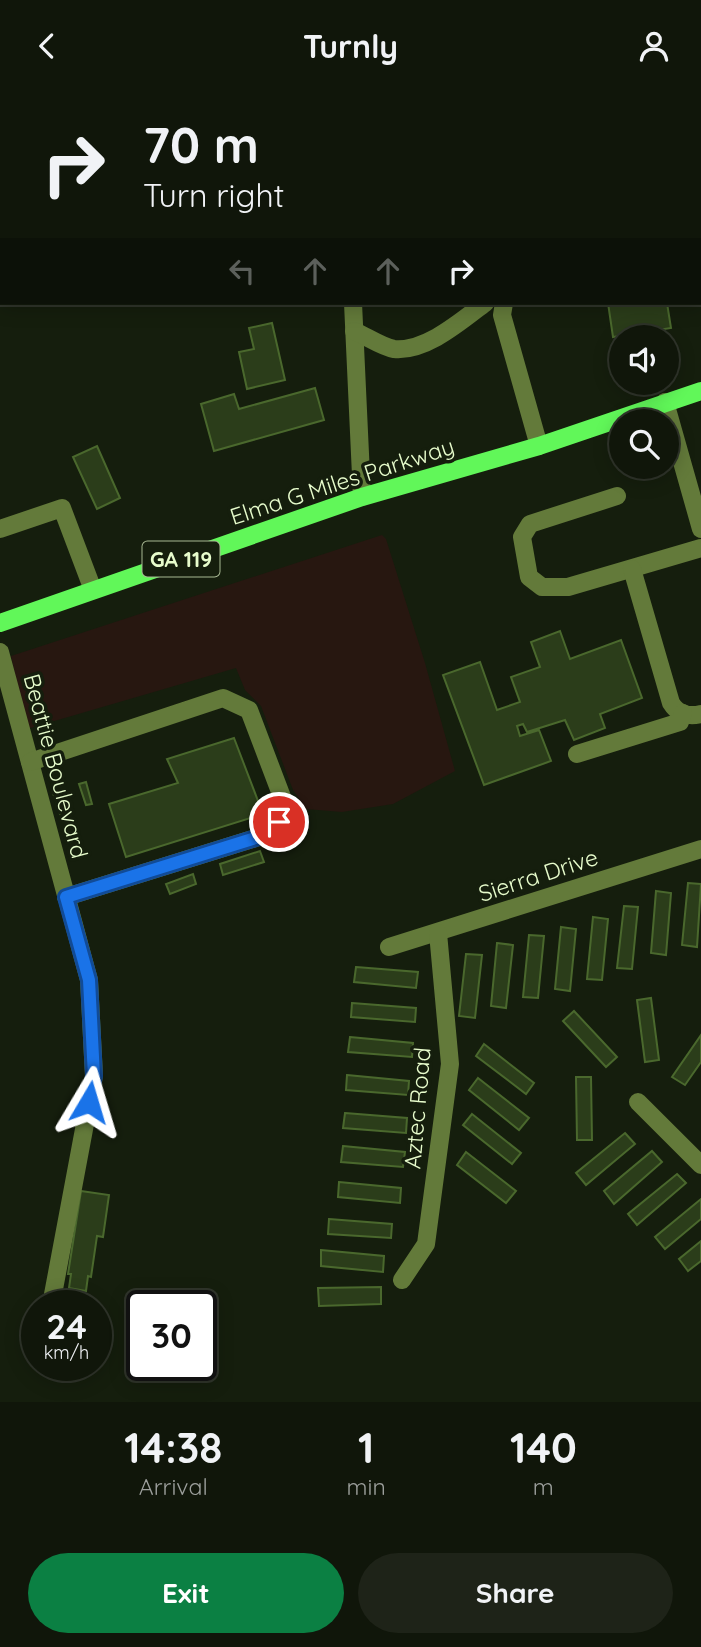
<!DOCTYPE html>
<html lang="en">
<head>
<meta charset="utf-8">
<style>
  :root { --surface:#10160a; --page:#1e2318; --text:#f1f3f6; --muted:#9c9f9c; --line:#30352b; --accent:#0b8043 }
  body { margin:0; font-family:Quicksand,sans-serif; background:var(--page); color:var(--text); height:100vh; display:flex; flex-direction:column; font-size:26px; white-space:nowrap }
  * { box-sizing:border-box; margin:0 }
  p { font-size:23px; color:var(--muted) }
  .icon { flex:none; width:38px; height:38px; fill:none; stroke:currentColor; stroke-width:2; stroke-linecap:round; stroke-linejoin:round }
  .map { position:relative; height:1311px; overflow:hidden }
  .details { display:flex; flex-direction:column; background:var(--surface); flex:1 }
  .details>* { flex:none }
  .guide { position:absolute; left:0px; top:0px; width:702px; height:214px; box-shadow:0 4px 18px #0003,0 0 0 2px var(--line); background:#10160a; color:var(--text); overflow:hidden }
  .buttons { position:absolute; left:609px; top:234px; display:grid; gap:14px }
  .buttons a { display:grid; place-items:center; width:70px; height:70px; border-radius:50%; background:var(--surface); box-shadow:0 4px 18px #0003,0 0 0 2px var(--line); font-size:35px }
  .speed { position:absolute; left:21px; top:1199px; display:flex; gap:14px; font-size:35px; font-weight:700; text-align:center }
  .speed>* { display:grid; place-content:center; width:91px; height:91px; border-radius:50%; background:var(--surface); box-shadow:0 4px 18px #0003,0 0 0 2px var(--line); line-height:1 }
  .speed small { font-size:18px; font-weight:400 }
  .speed .limit { border:4px solid #111; border-radius:10px; background:#fff; color:#111 }
  .pin { position:absolute; display:grid; place-items:center; width:60px; height:60px; color:#fff; margin:-30px; border:4px solid #fff; border-radius:50%; box-shadow:0 2px 7px #0007 }
  .me { position:absolute; width:77px; margin:-38px; rotate:7deg; stroke-linejoin:round; filter:drop-shadow(0 0 5px #0008) }
  .turn { display:flex; align-items:center; gap:24px; height:147px; padding:0 28px; font-size:32px }
  .turn .icon { width:91px; height:91px; stroke-width:2.5 }
  .turn b { display:block; font-size:49px; line-height:60px }
  .lanes { display:flex; align-items:center; height:66px; padding:0 28px; background:#0003; justify-content:center; gap:35px; direction:ltr }
  .lanes .off { opacity:.35 }
  .eta { display:flex; justify-content:space-evenly; align-items:center; height:119px; text-align:center }
  .eta b { font-size:42px; font-weight:700; line-height:49px }
  .cta { display:flex; gap:14px; margin-top:auto; padding:14px 28px }
  .cta a { flex:1; height:80px; border-radius:42px; background:var(--accent); color:#fff; font-size:28px; font-weight:700; line-height:80px; text-align:center }
  .cta a+a { background:var(--page); color:var(--text) }
  header { display:flex; justify-content:space-between; align-items:center; height:91px; padding:0 28px; background:var(--surface); font-size:32px; font-weight:700 }
  .map>svg:first-child { display:block }
  .green { fill:#271710 }
  .building { fill:#2b3d1a; stroke:#4a682d; stroke-width:2 }
  .lines { fill:none; stroke-linecap:round; stroke-linejoin:round }
  .minor { stroke:#637a3a; stroke-width:18 }
  .major { stroke:#61f759; stroke-width:18 }
  .route-casing { stroke:#114b97; stroke-width:18 }
  .route { stroke:#1a73e8; stroke-width:12 }
  .labels { text-anchor:middle; dominant-baseline:central; stroke-width:7; stroke-linejoin:round; paint-order:stroke }
  .shield { fill:#151e0d; stroke:#a8b993; stroke-width:2 }
  .shield-label { font-size:21px; font-weight:bold; fill:#e7fccc }
  .street-label { font-size:23px; fill:#e7fccc; stroke:#151e0d }
</style>
</head>
<body>
<header><svg class="icon" aria-label="back" viewBox="0 0 24 24"><path d="M15 5l-7 7 7 7"/></svg>Turnly<svg class="icon" aria-label="person" viewBox="0 0 24 24"><circle cx="12" cy="8" r="4"/><path d="M4 21q1-7 8-7t8 7"/></svg></header>
<div class="map">
<svg width="701" height="1311" viewBox="0 0 701 1311">
  <rect width="100%" height="100%" fill="#151e0d"/>
  <!-- green -->
  <polygon class="green" points="382,444 386,448 425,572 455,680 393,713 342,721 306,718 293,699 261,615 245,599 236,577 27,638 11,565"/>
  <!-- building -->
  <g class="building">
    <polygon points="608,212 667,212 671,237 613,246"/>
    <polygon points="272,232 285,289 247,298 239,261 254,258 249,237"/>
    <polygon points="315,297 324,329 214,360 201,313 234,303 239,318"/>
    <polygon points="97,355 120,407 97,418 73,366"/>
    <polygon points="560,540 570,568 621,549 642,607 600,623 605,637 574,649 565,629 527,641 523,633 517,635 520,645 539,639 551,670 484,694 443,584 480,571 497,619 520,611 511,586 540,576 531,551"/>
    <polygon points="234,647 263,723 126,766 109,713 178,692 167,668"/>
    <polygon points="86,691 92,713 86,714 79,693"/>
    <polygon points="59,700 65,721 60,723 53,702"/>
    <polygon points="260,760 264,771 223,784 220,773"/>
    <polygon points="193,783 196,793 170,803 166,793"/>
    <polygon points="688,792 701,793 697,856 682,854"/>
    <polygon points="656,800 671,802 666,864 651,862"/>
    <polygon points="624,815 638,816 632,878 617,877"/>
    <polygon points="593,826 608,828 602,889 587,888"/>
    <polygon points="561,836 576,838 570,900 555,898"/>
    <polygon points="529,844 544,845 538,907 523,906"/>
    <polygon points="497,852 513,854 506,917 491,915"/>
    <polygon points="466,863 482,864 475,927 459,925"/>
    <polygon points="356,876 418,881 416,897 354,891"/>
    <polygon points="651,907 659,969 645,971 637,909"/>
    <polygon points="352,912 416,917 415,931 351,926"/>
    <polygon points="574,920 617,966 606,976 563,930"/>
    <polygon points="701,944 701,971 685,994 672,986"/>
    <polygon points="350,946 413,952 412,966 348,961"/>
    <polygon points="484,953 534,992 526,1003 476,965"/>
    <polygon points="347,984 409,990 408,1004 346,999"/>
    <polygon points="576,986 591,986 592,1049 577,1049"/>
    <polygon points="478,987 529,1027 519,1039 469,999"/>
    <polygon points="345,1022 407,1027 406,1042 343,1037"/>
    <polygon points="472,1023 521,1062 512,1073 463,1034"/>
    <polygon points="625,1042 635,1053 586,1094 576,1082"/>
    <polygon points="343,1055 405,1061 403,1076 341,1071"/>
    <polygon points="652,1060 662,1071 614,1113 604,1100"/>
    <polygon points="466,1061 516,1100 506,1112 457,1074"/>
    <polygon points="677,1083 686,1092 637,1134 628,1123"/>
    <polygon points="339,1091 401,1097 400,1112 338,1106"/>
    <polygon points="81,1100 109,1104 103,1146 97,1145 91,1186 88,1185 86,1200 69,1197 71,1183 68,1183"/>
    <polygon points="701,1108 701,1128 665,1158 655,1146"/>
    <polygon points="329,1128 392,1133 391,1147 328,1143"/>
    <polygon points="701,1150 701,1170 688,1180 679,1168"/>
    <polygon points="321,1159 384,1165 383,1181 321,1175"/>
    <polygon points="381,1196 381,1213 319,1215 318,1197"/>
  </g>
  <g class="lines">
    <!-- minor -->
    <g class="minor">
      <polyline points="343,0 343,2"/>
      <polyline points="287,2 292,0"/>
      <polyline points="547,2 547,0"/>
      <polyline points="0,90 2,90"/>
      <polyline points="353,212 362,406"/>
      <polyline points="504,212 502,224 539,355"/>
      <path d="M354,240C366,245 382,256 394,258C426,261 461,230 485,212"/>
      <polyline points="665,311 701,438"/>
      <polyline points="617,405 530,433 522,446 529,486 542,496 568,496 701,457"/>
      <polyline points="0,438 62,417 93,499"/>
      <path d="M632,478L671,612C678,623 688,626 701,623"/>
      <polyline points="0,561 89,889 94,985 51,1214"/>
      <polyline points="577,663 680,631 683,622"/>
      <polyline points="30,671 223,607 249,619 282,706 279,731 262,745 66,806"/>
      <polyline points="389,856 701,758"/>
      <polyline points="638,1011 701,1074"/>
      <polyline points="402,1189 426,1153 450,973 438,842"/>
    </g>
    <!-- major -->
    <polyline class="major" points="0,532 362,406 539,355 701,300"/>
  </g>
  <g class="lines">
    <defs>
      <polyline id="route" points="89,1011 94,985 89,889 66,806 262,745 279,731"/>
    </defs>
    <!-- route casing -->
    <use href="#route" class="route-casing"/>
    <!-- route -->
    <use href="#route" class="route"/>
  </g>
  <g class="labels">
    <!-- shield labels -->
    <rect class="shield" x="142.5" y="450.5" width="77" height="35" rx="5"/>
    <g class="shield-label">
      <text x="181" y="468">GA 119</text>
    </g>
    <!-- street labels -->
    <g class="street-label">
      <text transform="translate(342 390) rotate(-18)">Elma G Miles Parkway</text>
      <text transform="translate(56 675) rotate(75)">Beattie Boulevard</text>
      <text transform="translate(538 784) rotate(-18)">Sierra Drive</text>
      <text transform="translate(417 1017) rotate(-85)">Aztec Road</text>
    </g>
  </g>
</svg>
<div class="buttons">
<a><svg class="icon" aria-label="sound" viewBox="0 0 24 24"><path d="M4 9h4l5-4v14l-5-4H4zM17 9q2 3 0 6"/></svg></a>
<a><svg class="icon" aria-label="search" viewBox="0 0 24 24"><circle cx="10" cy="10" r="6"/><path d="M15 15l6 6"/></svg></a>
</div>
<div class="speed"><div>24<small>km/h</small></div><div class="limit">30</div></div>
<div class="pin" style="left:279px;top:731px;background:#d93025"><svg class="icon" aria-label="arrive" viewBox="0 0 24 24"><path d="M6 21V4h12l-3 4 3 4H6"/></svg></div>
<svg class="me" style="left:89px;top:1011px" viewBox="-20 -20 40 40"><path d="M0-17L14 15 0 8-14 15z" fill="#1a73e8" stroke="#fff" stroke-width="4"/></svg>
<div class="guide">
<div class="turn"><svg class="icon" aria-label="right" viewBox="0 0 24 24"><path d="M7 20v-9h11M14 6l5 5-5 5"/></svg><div><b>70 m</b>Turn right</div></div>
<div class="lanes"><svg class="icon off" aria-label="left" viewBox="0 0 24 24"><path d="M17 20v-9H6M10 6l-5 5 5 5"/></svg><svg class="icon off" aria-label="ahead" viewBox="0 0 24 24"><path d="M12 20V5M6 11l6-6 6 6"/></svg><svg class="icon off" aria-label="ahead" viewBox="0 0 24 24"><path d="M12 20V5M6 11l6-6 6 6"/></svg><svg class="icon" aria-label="right" viewBox="0 0 24 24"><path d="M7 20v-9h11M14 6l5 5-5 5"/></svg></div>
</div>
</div>
<section class="details">
<div class="eta">
<div><b>14:38</b><p>Arrival</p></div>
<div><b>1</b><p>min</p></div>
<div><b>140</b><p>m</p></div>
</div>
<div class="cta"><a>Exit</a><a>Share</a></div>
</section>
</body>
</html>
